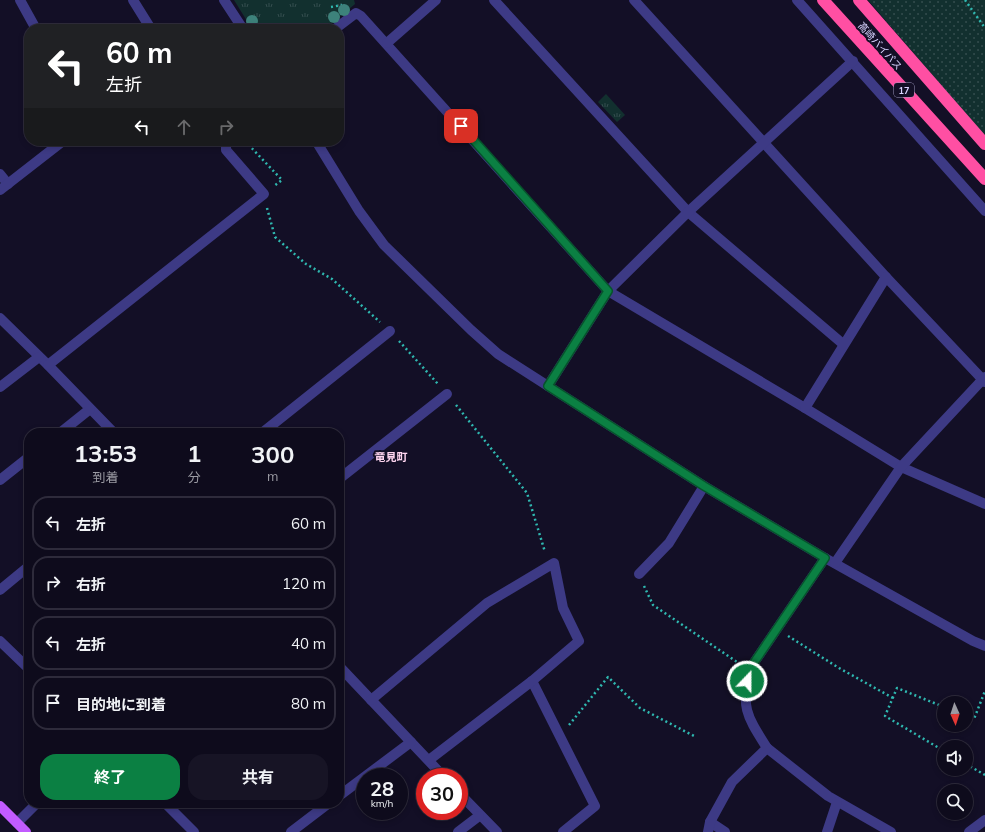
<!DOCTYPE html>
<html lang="ja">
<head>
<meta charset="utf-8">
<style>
  :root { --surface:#0e0b1c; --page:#171425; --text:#f1f3f6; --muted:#9b9ba3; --line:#2e2b3b; --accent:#0b8043 }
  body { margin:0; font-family:Mulish,"Noto Sans JP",sans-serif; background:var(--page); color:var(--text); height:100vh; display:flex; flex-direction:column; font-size:15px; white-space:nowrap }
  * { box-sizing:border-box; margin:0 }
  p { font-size:13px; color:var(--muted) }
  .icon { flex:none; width:22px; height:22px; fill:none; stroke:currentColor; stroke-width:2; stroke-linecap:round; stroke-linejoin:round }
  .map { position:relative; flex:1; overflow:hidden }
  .side { position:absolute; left:24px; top:428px; width:320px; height:380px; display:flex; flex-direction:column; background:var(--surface); border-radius:16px; box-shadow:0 2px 6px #0003,0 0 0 1px var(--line) }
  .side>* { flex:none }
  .top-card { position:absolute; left:24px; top:24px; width:320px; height:122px; border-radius:16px; box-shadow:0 2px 6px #0003,0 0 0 1px var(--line); background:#202124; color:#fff; overflow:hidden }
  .needle { width:26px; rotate:177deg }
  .tools { position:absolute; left:937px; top:696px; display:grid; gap:8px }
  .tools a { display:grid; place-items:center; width:36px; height:36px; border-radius:50%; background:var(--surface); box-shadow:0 2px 6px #0003,0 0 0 1px var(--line); font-size:20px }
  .speed { position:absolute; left:356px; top:768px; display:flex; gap:8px; font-size:20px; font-weight:700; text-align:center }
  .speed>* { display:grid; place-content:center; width:52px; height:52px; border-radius:50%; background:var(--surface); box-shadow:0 2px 6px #0003,0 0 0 1px var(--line); line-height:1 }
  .speed small { font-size:10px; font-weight:400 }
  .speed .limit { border:6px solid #d22; background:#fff; color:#111 }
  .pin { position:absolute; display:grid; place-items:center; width:34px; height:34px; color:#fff; margin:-17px; border-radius:8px; box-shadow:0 2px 6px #0006 }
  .me { position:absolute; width:44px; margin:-22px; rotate:22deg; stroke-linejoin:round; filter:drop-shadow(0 0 3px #0008) }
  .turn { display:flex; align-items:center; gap:14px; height:84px; padding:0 16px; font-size:18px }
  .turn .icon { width:52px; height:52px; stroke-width:2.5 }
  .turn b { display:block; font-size:28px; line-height:34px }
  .lanes { display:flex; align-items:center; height:38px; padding:0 16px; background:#0003; justify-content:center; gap:20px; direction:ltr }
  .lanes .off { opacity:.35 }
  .eta { display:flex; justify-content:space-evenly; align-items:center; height:68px; text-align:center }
  .eta b { font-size:24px; font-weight:700; line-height:28px }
  .cta { display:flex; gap:8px; margin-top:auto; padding:8px 16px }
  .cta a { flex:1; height:46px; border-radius:16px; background:var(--accent); color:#fff; font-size:16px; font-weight:700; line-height:46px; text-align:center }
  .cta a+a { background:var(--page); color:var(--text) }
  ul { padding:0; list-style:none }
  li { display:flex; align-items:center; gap:12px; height:54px; margin:0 8px 6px; padding:0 8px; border:2px solid var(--line); border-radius:16px }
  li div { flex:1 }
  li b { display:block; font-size:15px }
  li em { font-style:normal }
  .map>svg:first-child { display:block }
  .grass { fill:url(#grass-dots) }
  .park { fill:url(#park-tufts) }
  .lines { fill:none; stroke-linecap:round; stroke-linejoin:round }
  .path { stroke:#2fb8b0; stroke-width:2.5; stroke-dasharray:2 3; stroke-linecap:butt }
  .minor { stroke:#3d3a85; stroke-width:10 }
  .major { stroke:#c25bff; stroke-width:10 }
  .highway { stroke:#ff4fa3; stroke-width:12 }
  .tree { fill:#3d827b }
  .route-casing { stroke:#07532c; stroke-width:10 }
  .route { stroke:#0b8043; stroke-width:7 }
  .labels { text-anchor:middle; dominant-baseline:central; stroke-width:4; stroke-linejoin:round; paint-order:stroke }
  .shield { fill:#130f26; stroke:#9e99be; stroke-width:1 }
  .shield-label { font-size:9px; font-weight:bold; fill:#d9d4ff }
  .street-label { font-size:10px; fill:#d9d4ff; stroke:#130f26 }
  .neighbourhood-label { font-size:11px; font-weight:bold; fill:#ffd6f0; stroke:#130f26 }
</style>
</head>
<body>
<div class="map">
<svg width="985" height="832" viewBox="0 0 985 832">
  <defs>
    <pattern id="grass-dots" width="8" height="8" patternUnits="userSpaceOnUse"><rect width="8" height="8" fill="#12302f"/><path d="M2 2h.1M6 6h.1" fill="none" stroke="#344d4e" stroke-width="1.8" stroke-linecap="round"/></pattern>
    <pattern id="park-tufts" width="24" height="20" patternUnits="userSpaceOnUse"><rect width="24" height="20" fill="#12302f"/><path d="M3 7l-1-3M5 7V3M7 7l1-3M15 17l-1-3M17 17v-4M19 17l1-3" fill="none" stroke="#344d4e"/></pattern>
  </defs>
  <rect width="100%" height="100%" fill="#130f26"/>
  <!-- grass -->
  <polygon class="grass" points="868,0 985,0 985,136"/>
  <!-- park -->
  <g class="park">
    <polygon points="234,0 354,0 355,4 325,29 252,29"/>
    <polygon points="606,94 625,115 617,122 598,102"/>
  </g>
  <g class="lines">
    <!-- path -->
    <g class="path">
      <polyline points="965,0 985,28"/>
      <polyline points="331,7 342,5"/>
      <polyline points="245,141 282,180 274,186"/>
      <polyline points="267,208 275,237 306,264 332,279 380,322"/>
      <polyline points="399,341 438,384"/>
      <polyline points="456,405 527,493 545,552"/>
      <polyline points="644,586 653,605 737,662"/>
      <polyline points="788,636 839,668 893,698"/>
      <polyline points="944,707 897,688 885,716 944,751"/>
      <polyline points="966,716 974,719 985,691"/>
      <polyline points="569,725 608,677 640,708 696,737"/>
      <polyline points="966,764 985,775"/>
    </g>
    <!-- minor -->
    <g class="minor">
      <polyline points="20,0 36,29"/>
      <polyline points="133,0 151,29"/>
      <polyline points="224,0 243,29"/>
      <polyline points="494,0 688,212 843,344"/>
      <polyline points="634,0 886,277 985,382"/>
      <polyline points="797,0 985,211"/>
      <polyline points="335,29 356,13 361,16 608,291 805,408 901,467 985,504"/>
      <polyline points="387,43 436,0"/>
      <polyline points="316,141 359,211 384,245 471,330 498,354 704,486 825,558 973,641 985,646"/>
      <polyline points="0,174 8,184"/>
      <polyline points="0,190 63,141"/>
      <polyline points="0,318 48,365 114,433"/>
      <polyline points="48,365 264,194 226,150 226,141"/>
      <polyline points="548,386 608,291 688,212 853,61"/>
      <polyline points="0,387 39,357"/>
      <polyline points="805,408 886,277"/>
      <polyline points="60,433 90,409"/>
      <polyline points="262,433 390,331"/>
      <polyline points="339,479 447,394"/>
      <polyline points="0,480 29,457"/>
      <polyline points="835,563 901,467 985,377"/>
      <polyline points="639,574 669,543 704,486"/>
      <polyline points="0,590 29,566"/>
      <polyline points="0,641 29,669"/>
      <polyline points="339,666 444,777"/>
      <polyline points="532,681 595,806 563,832"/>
      <polyline points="371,700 487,603 554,563 563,608 579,641 532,681 429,760"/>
      <polyline points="767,748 828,796 891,832"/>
      <polyline points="459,793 497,832"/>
      <polyline points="339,796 411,742"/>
      <polyline points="165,803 194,832"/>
      <polyline points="710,822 725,832"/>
      <polyline points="17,823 37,803"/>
      <polyline points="291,832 329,803"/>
      <polyline points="458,832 479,816"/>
      <path d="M708,832L710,822L732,782L767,748C747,716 741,709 749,670L825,558"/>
      <polyline points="827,832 837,802"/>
      <polyline points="969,832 985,820"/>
    </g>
    <!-- major -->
    <polyline class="major" points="0,806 26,832"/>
    <!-- highway -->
    <g class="highway">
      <polyline points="823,0 985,179"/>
      <polyline points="859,0 985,144"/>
    </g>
  </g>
  <!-- trees -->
  <g class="tree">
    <circle cx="344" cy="10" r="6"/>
    <circle cx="334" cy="17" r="6"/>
    <circle cx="252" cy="21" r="6"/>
  </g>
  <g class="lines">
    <defs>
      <polyline id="route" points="461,126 608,291 548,386 704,486 825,558 749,670 747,681"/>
    </defs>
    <!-- route casing -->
    <use href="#route" class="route-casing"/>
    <!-- route -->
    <use href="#route" class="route"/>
  </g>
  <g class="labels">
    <!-- shield labels -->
    <rect class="shield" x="894" y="83" width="20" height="14" rx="3"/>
    <g class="shield-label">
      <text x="904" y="90">17</text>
    </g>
    <!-- street labels -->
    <g class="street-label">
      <text transform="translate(880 46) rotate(48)">高崎バイパス</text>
    </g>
    <!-- neighbourhood labels -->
    <g class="neighbourhood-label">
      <text x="391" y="457">竜見町</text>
    </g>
  </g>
</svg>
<div class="tools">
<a><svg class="needle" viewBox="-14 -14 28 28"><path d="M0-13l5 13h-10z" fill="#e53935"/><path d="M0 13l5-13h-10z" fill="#9b9ba3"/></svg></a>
<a><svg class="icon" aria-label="sound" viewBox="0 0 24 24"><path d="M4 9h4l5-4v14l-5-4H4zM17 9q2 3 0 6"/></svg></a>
<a><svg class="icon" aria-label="search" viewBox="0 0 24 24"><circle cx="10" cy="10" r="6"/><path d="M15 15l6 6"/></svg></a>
</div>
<div class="speed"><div>28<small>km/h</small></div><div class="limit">30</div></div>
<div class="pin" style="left:461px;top:126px;background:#d93025"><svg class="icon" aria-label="arrive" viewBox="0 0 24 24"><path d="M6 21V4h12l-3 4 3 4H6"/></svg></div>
<svg class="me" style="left:747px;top:681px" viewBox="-20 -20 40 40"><circle r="17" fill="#0b8043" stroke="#fff" stroke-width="3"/><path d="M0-11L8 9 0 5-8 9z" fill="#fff"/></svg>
<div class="top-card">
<div class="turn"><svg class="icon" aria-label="left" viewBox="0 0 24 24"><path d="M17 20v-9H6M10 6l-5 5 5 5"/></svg><div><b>60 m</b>左折</div></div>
<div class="lanes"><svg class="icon" aria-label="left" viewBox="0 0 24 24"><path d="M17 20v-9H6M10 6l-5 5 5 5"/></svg><svg class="icon off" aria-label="ahead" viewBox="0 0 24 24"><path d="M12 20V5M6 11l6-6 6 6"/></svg><svg class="icon off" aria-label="right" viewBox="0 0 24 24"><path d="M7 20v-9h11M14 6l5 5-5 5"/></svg></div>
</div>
<section class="side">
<div class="eta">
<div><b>13:53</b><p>到着</p></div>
<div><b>1</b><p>分</p></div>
<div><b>300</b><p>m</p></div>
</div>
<ul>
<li><svg class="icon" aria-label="left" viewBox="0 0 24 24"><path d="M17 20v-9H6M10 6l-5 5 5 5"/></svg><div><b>左折</b></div><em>60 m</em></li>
<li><svg class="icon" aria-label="right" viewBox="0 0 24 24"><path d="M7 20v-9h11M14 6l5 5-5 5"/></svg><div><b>右折</b></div><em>120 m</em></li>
<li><svg class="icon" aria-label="left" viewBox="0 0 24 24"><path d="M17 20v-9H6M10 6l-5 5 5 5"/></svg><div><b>左折</b></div><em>40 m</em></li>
<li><svg class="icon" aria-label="arrive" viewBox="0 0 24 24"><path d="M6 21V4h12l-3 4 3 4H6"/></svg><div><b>目的地に到着</b></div><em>80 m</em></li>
</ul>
<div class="cta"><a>終了</a><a>共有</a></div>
</section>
</div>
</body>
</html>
